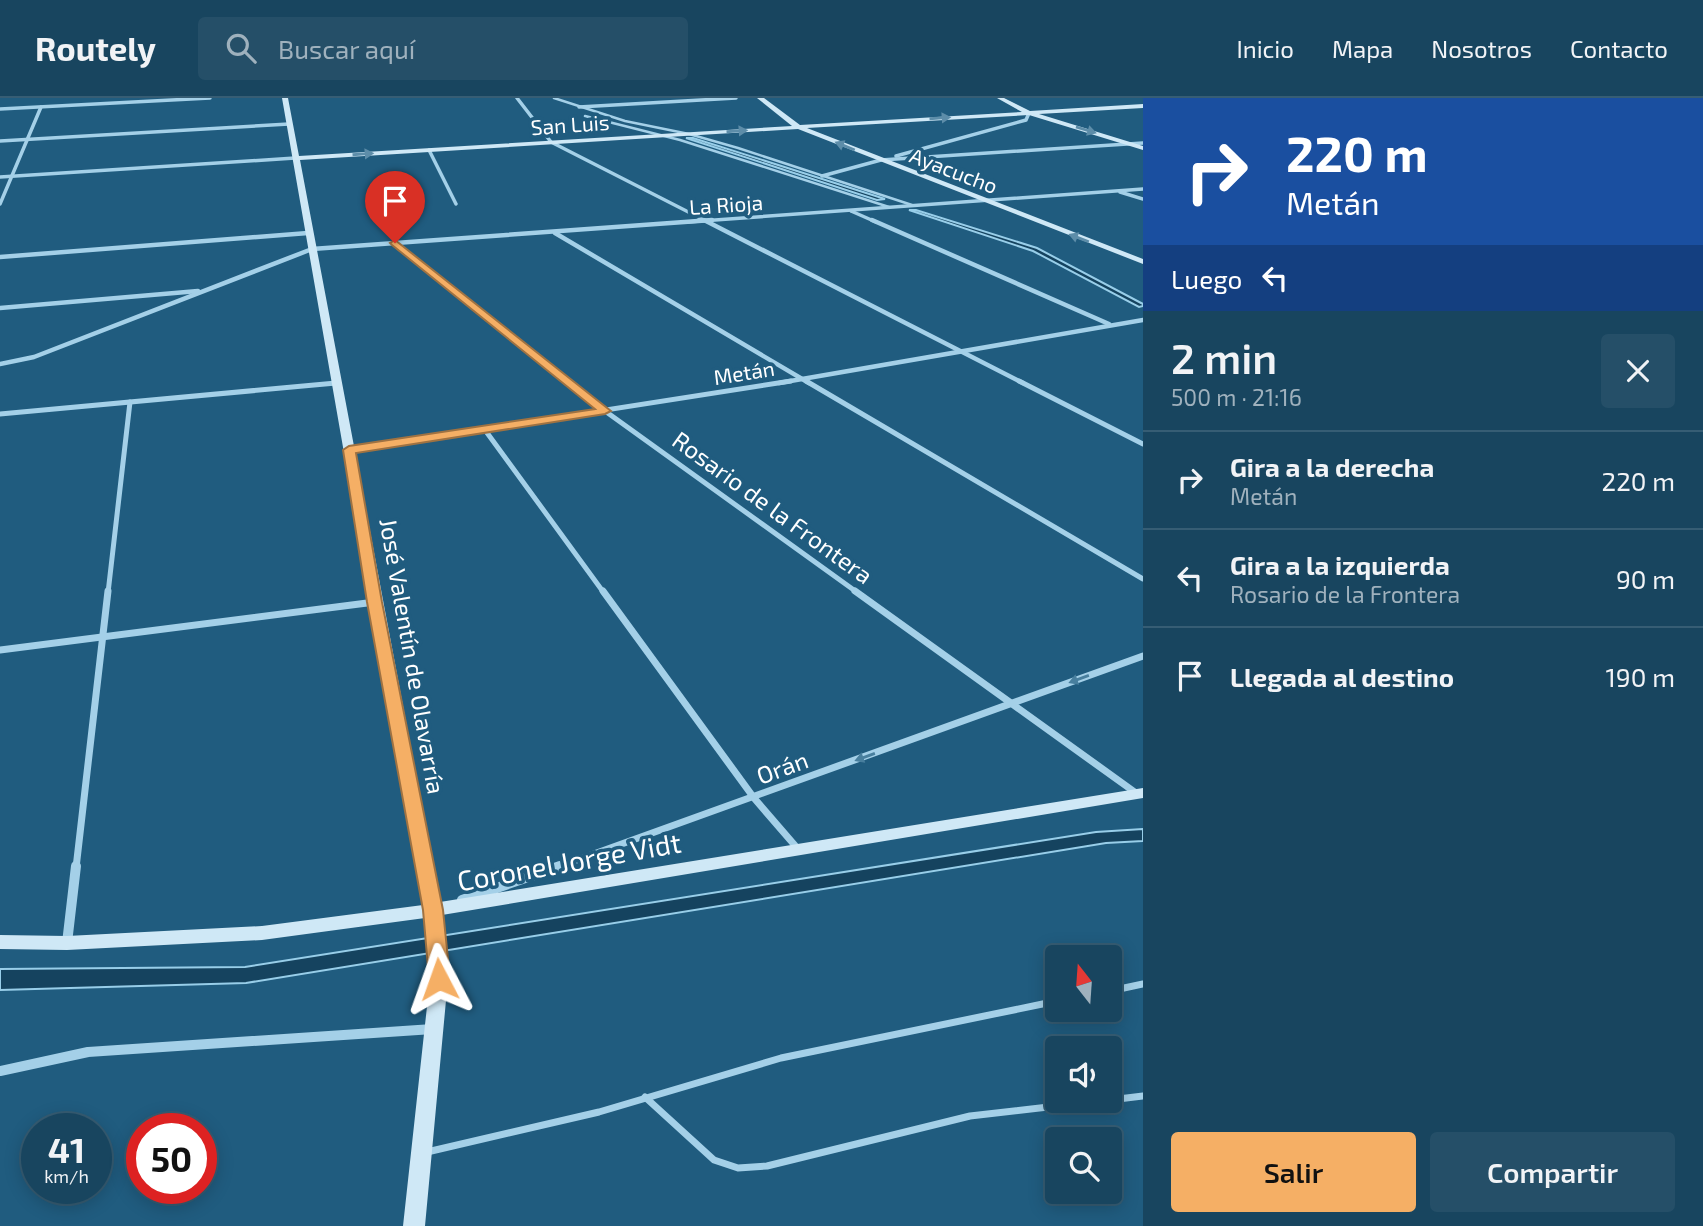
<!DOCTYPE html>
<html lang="es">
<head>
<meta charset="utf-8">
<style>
  :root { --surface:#18455f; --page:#254f68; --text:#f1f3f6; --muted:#9fb1bd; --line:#365d74; --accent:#f5af65 }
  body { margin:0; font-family:"Exo 2",sans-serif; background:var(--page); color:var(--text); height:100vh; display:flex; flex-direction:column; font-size:26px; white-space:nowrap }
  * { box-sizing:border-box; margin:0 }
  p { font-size:23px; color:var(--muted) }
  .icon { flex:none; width:38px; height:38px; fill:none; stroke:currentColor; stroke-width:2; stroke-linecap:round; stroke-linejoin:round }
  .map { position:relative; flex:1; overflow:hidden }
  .details { display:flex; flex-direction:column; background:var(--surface); width:560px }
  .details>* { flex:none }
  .top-card { background:#1a4fa0; color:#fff; overflow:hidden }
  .needle { width:46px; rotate:343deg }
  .tools { position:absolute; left:1045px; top:847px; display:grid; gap:14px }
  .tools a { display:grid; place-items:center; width:77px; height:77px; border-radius:7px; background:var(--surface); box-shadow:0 4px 18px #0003,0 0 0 2px var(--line); font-size:35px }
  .speed { position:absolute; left:21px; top:1015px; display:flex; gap:14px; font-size:35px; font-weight:700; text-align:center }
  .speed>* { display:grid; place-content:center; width:91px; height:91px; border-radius:50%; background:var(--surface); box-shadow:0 4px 18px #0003,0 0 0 2px var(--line); line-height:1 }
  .speed small { font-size:18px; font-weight:400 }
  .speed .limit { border:10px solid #d22; background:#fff; color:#111 }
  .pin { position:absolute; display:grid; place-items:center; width:60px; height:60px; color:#fff; margin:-72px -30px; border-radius:50% 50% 50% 0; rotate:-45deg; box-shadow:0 0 7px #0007 }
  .pin .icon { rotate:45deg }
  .me { position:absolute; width:77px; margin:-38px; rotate:356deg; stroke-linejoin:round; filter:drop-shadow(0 0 5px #0008) }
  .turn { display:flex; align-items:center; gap:24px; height:147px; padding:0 28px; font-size:32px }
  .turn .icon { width:91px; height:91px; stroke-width:2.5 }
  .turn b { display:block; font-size:49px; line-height:60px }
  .then { display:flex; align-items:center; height:66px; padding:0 28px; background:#0003; gap:14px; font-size:26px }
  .round { display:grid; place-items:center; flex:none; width:74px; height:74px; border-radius:7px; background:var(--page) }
  .summary { display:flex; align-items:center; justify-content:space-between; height:119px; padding:0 28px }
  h1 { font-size:42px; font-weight:600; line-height:52px }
  .cta { display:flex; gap:14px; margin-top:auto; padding:14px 28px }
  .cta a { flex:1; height:80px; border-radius:7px; background:var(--accent); color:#111; font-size:28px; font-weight:600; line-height:80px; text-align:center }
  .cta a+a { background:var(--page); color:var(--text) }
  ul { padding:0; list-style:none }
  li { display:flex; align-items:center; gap:21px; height:98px; padding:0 28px; border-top:2px solid var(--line) }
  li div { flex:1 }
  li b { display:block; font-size:26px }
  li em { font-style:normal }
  header { display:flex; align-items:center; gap:42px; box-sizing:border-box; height:98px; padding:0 35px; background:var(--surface); border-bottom:2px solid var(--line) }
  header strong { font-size:33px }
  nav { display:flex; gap:38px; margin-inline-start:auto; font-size:24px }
  .search { width:490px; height:63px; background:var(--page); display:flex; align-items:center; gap:18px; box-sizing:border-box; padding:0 24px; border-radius:7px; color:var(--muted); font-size:26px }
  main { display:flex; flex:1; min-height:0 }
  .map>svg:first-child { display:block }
  .water { fill:#15435f; stroke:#98cee9; stroke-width:2 }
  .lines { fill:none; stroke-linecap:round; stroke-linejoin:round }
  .lane-far1 { stroke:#a4d0e8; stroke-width:2.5 }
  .lane { stroke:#a4d0e8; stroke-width:7 }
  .street-far4 { stroke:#a4d0e8; stroke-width:3.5 }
  .street-far3 { stroke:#a4d0e8; stroke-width:4.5 }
  .street-far2 { stroke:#a4d0e8; stroke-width:5 }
  .street-far1 { stroke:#a4d0e8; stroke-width:7 }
  .street { stroke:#a4d0e8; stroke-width:10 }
  .secondary { fill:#cfe8f6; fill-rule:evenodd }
  .oneway { fill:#5d8da9 }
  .oneway2 { fill:#487f9e }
  .route { fill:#f5af65; stroke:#9f7242; stroke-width:2 }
  .labels { text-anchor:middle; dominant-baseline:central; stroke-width:7; stroke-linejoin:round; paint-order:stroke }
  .far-street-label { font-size:21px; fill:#fff; stroke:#205c7f }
  .street-label { font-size:24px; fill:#fff; stroke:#205c7f }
  .near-street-label { font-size:28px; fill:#fff; stroke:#205c7f }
</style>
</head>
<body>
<header>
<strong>Routely</strong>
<div class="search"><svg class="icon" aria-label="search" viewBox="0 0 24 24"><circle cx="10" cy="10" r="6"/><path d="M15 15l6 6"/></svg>Buscar aquí</div>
<nav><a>Inicio</a><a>Mapa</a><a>Nosotros</a><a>Contacto</a></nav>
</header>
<main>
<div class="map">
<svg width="1143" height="1128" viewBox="0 0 1143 1128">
  <rect width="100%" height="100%" fill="#205c7f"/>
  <!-- water -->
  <g class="water">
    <polygon points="686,40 693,40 885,101 877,102"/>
    <polygon points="909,112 916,112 1037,150 1143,206 1143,208 1139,209 1033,153"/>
    <polygon points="1143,731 1143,743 1106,745 246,885 0,892 0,871 245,869 1096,734"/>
  </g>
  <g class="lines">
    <!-- lane-far1 -->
    <g class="lane-far1">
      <polyline points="554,0 625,23 689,36 738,50 912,107"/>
      <polyline points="585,18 680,42 889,109"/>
    </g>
    <!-- lane -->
    <g class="lane">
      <polyline points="1110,893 1143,886"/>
      <polyline points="645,999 714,1062 738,1070 767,1068 970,1018 1100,1003"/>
      <polyline points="1110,1002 1143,998"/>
      <polyline points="427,1054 599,1014 781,960 1057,903"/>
    </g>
    <!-- street-far4 -->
    <g class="street-far4">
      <polyline points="517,0 551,44 708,124"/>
      <polyline points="579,9 736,0"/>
      <polyline points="0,11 210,0"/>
      <polyline points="0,43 289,26"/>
      <polyline points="429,52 456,106"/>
      <polyline points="896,58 1026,22 1029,15"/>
      <polyline points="822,78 881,62 1143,45"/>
      <polyline points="0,79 295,60"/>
      <polyline points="1120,94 1143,101"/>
      <polyline points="0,106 41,9"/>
      <polyline points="851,113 876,124"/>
      <polyline points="687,124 1143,91"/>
    </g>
    <!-- street-far3 -->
    <g class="street-far3">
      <polyline points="704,122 1023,285"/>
      <polyline points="872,122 1109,226"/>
      <polyline points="555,135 809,285"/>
      <polyline points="396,146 570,285"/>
      <polyline points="0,159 308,135"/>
      <polyline points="0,210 198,193"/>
      <polyline points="0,266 34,259 312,151 712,122"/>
      <polyline points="779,285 1143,222"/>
    </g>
    <!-- street-far2 -->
    <g class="street-far2">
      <polyline points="567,283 605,313 858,495"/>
      <polyline points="806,283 1143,481"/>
      <polyline points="1019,283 1143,346"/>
      <polyline points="0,316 336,285"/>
      <polyline points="485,332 604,495"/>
      <polyline points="349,352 791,283"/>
      <polyline points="108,495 130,304"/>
    </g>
    <!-- street-far1 -->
    <g class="street-far1">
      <polyline points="603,493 754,700 798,751"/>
      <polyline points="855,493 1136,695"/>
      <polyline points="0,552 375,504"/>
      <polyline points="76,770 108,493"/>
      <polyline points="555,770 1143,558"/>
    </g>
    <!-- street -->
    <g class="street">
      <polyline points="462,802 560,768"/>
      <polyline points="67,845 76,768"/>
      <polyline points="0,973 88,954 433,931"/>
    </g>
    <!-- secondary -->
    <polygon class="secondary" points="282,0 288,0 299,58 792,28 757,0 764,0 800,27 1022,14 997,0 1004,0 1030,13 1143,6 1143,10 1039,16 1143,48 1143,52 1029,17 807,30 1143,161 1143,166 798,31 300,62 440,804 1143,690 1143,700 442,817 448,881 425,1128 403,1128 430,881 425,820 262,842 67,852 0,851 0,837 67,838 262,828 423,807"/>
  </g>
  <!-- one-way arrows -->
  <defs><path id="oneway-solid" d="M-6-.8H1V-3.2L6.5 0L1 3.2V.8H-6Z" transform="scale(1.75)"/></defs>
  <g class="oneway">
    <use href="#oneway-solid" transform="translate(940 20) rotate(-4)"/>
    <use href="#oneway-solid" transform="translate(1086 32) rotate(17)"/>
    <use href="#oneway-solid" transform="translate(737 33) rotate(-4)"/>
    <use href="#oneway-solid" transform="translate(845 48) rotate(-158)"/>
    <use href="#oneway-solid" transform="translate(363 56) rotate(-4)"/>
    <use href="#oneway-solid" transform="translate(1079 140) rotate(-159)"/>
  </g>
  <g class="oneway2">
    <use href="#oneway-solid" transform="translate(1079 581) rotate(160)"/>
    <use href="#oneway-solid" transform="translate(865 659) rotate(160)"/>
  </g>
  <!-- route -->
  <polygon class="route" points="395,142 611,313 605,316 356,355 382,504 443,812 450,881 447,887 439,889 432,887 429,881 423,812 367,504 343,352 349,348 595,311 392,147 390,145"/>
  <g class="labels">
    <!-- far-street labels -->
    <g class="far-street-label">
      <text transform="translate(570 26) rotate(-4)">San Luis</text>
      <text transform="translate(954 72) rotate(21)">Ayacucho</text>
      <text transform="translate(726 106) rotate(-4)">La Rioja</text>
      <text transform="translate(744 274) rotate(-9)">Metán</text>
    </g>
    <!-- street labels -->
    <g class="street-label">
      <text transform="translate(773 409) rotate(36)">Rosario de la Frontera</text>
      <text transform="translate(413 558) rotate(80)">José Valentín de Olavarría</text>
      <text transform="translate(782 669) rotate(-20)">Orán</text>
    </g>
    <!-- near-street labels -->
    <g class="near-street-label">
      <text transform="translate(569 763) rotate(-10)">Coronel Jorge Vidt</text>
    </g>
  </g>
</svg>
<div class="tools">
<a><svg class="needle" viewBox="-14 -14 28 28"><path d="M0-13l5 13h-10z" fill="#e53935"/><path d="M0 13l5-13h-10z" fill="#9fb1bd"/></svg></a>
<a><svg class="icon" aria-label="sound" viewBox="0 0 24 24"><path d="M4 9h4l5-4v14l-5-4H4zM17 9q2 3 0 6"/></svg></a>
<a><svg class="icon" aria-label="search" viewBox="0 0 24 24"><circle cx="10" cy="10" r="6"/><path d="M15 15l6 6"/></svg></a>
</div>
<div class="speed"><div>41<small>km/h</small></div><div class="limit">50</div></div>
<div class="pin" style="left:395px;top:145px;background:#d93025"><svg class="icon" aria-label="arrive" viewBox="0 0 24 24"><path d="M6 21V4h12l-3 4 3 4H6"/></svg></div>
<svg class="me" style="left:439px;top:881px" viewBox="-20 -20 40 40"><path d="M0-17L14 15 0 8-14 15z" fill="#f5af65" stroke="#fff" stroke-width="4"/></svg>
</div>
<section class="details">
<div class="top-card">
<div class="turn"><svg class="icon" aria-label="right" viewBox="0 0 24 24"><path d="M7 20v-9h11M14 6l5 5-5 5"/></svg><div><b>220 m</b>Metán</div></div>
<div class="then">Luego<svg class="icon" aria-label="left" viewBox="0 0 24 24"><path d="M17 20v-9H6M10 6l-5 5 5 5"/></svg></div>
</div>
<div class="summary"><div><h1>2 min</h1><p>500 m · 21:16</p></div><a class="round"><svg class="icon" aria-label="close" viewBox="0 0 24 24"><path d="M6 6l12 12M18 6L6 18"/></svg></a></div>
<ul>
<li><svg class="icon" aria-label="right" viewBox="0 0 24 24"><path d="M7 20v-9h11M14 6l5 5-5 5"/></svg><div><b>Gira a la derecha</b><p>Metán</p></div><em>220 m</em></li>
<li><svg class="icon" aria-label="left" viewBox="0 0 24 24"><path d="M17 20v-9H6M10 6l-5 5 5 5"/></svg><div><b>Gira a la izquierda</b><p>Rosario de la Frontera</p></div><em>90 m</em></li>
<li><svg class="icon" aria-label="arrive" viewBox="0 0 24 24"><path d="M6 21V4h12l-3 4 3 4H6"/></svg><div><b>Llegada al destino</b></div><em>190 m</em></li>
</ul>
<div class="cta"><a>Salir</a><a>Compartir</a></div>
</section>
</main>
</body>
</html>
